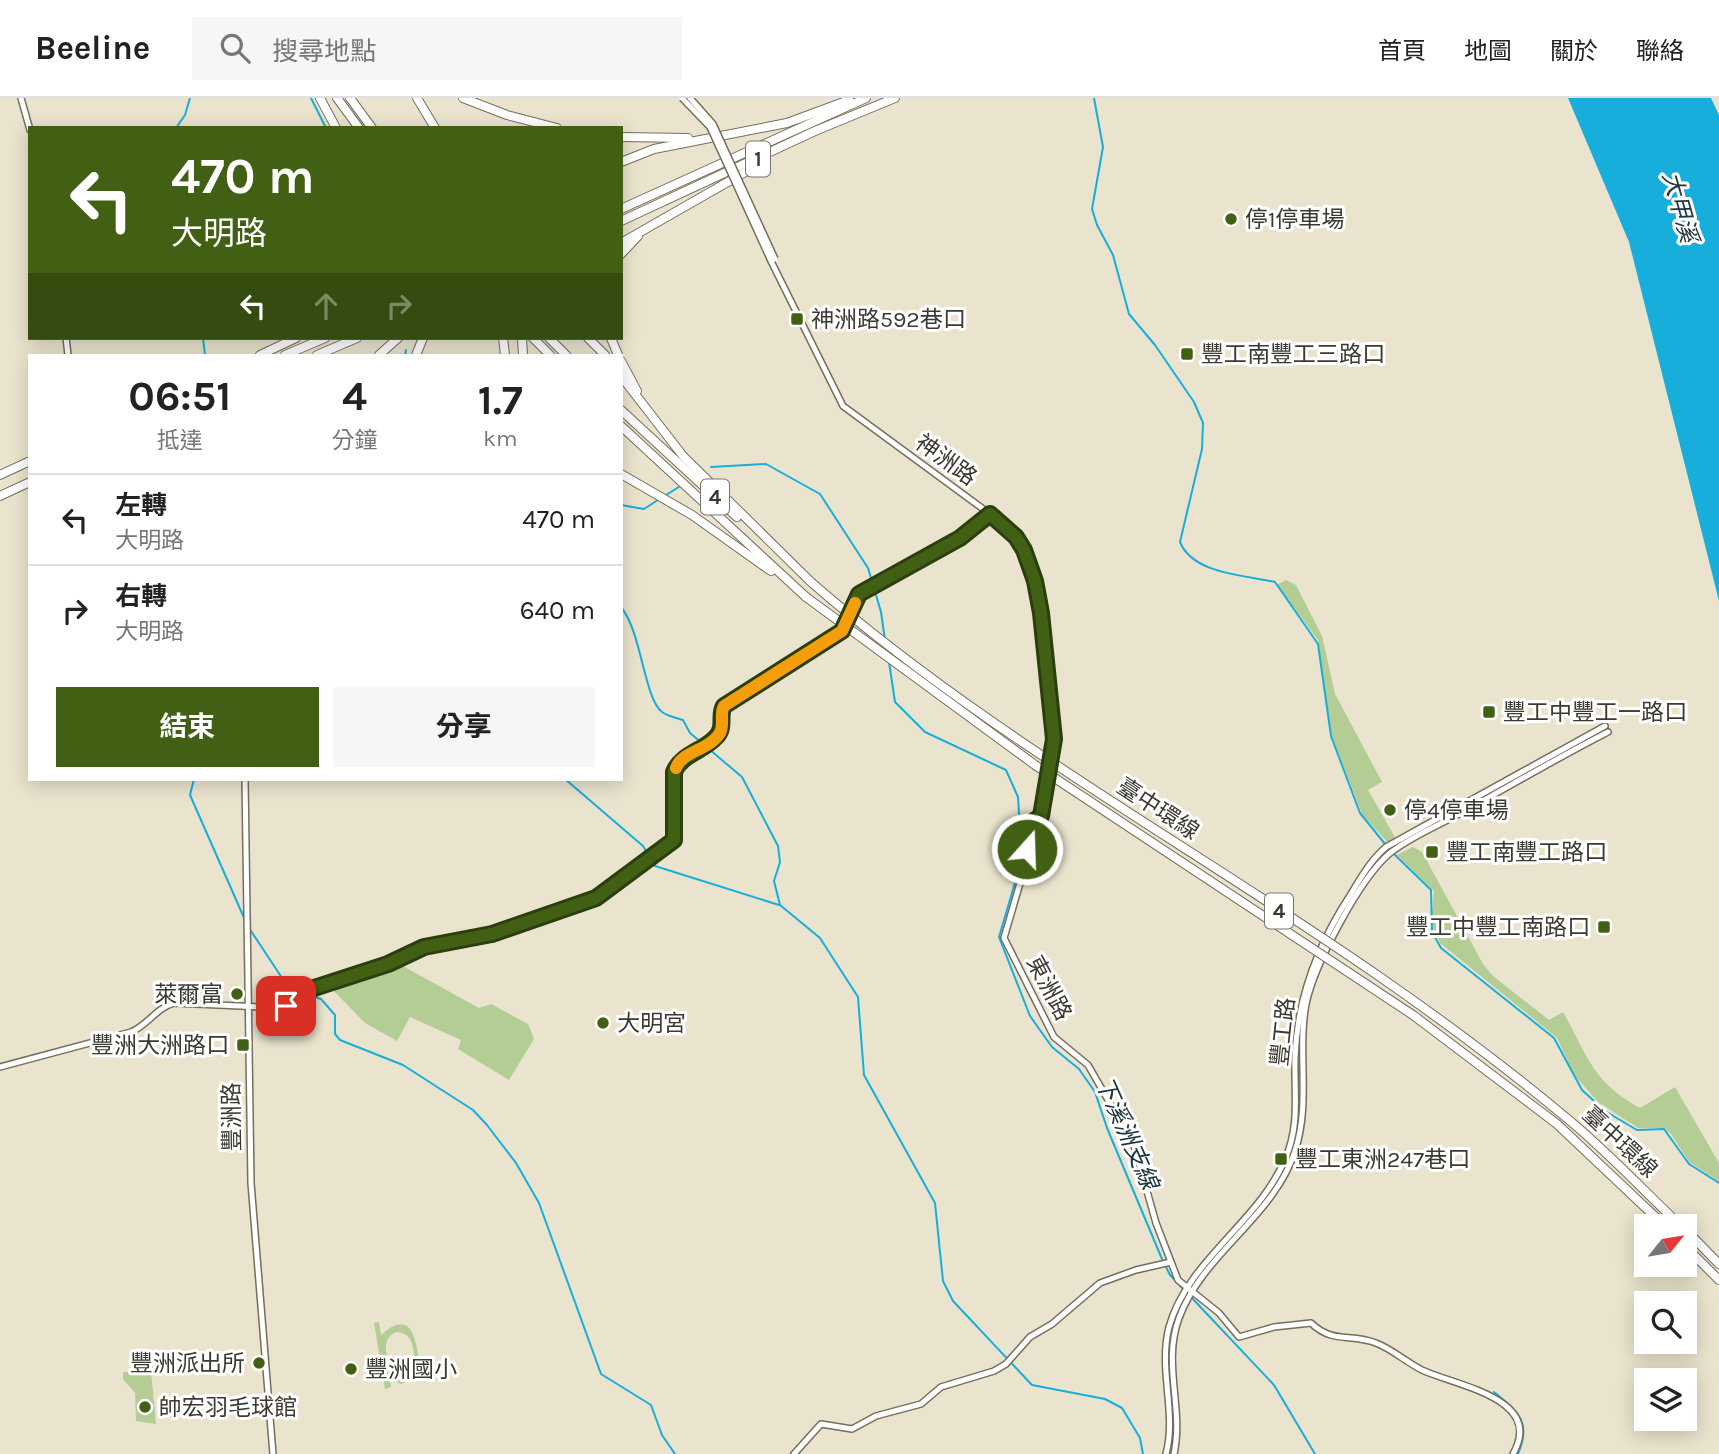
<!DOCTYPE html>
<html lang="zh-TW">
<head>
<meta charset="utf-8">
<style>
  :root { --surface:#fff; --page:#f6f6f6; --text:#222; --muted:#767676; --line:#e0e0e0; --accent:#426014 }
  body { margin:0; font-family:Karla,"Noto Sans TC",sans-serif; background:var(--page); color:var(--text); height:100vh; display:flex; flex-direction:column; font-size:26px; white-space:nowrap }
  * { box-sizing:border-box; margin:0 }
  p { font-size:23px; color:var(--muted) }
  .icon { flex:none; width:38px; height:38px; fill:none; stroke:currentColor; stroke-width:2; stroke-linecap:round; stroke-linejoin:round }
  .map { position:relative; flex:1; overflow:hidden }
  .drawer { position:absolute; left:28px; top:256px; width:595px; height:427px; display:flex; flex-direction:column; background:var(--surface); border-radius:0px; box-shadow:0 4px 18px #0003 }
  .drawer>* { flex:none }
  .banner { position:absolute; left:28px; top:28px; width:595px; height:214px; border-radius:0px; box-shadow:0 4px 18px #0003; background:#426014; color:#fff; overflow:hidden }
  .needle { width:46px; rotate:60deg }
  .buttons { position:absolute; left:1634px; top:1116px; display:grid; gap:14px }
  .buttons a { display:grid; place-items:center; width:63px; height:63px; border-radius:0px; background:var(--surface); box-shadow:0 4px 18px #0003; font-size:35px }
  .pin { position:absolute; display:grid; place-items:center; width:60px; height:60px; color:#fff; margin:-30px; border-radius:14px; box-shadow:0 4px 10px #0006 }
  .me { position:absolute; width:77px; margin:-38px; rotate:20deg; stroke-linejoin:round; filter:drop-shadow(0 0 5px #0008) }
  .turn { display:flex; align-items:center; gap:24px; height:147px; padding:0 28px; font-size:32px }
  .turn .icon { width:91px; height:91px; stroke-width:2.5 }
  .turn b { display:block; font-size:49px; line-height:60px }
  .lanes { display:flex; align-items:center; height:66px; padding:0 28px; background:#0003; justify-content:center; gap:35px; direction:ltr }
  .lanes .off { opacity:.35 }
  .eta { display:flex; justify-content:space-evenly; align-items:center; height:119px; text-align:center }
  .eta b { font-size:42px; font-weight:700; line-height:49px }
  .button { display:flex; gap:14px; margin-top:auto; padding:14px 28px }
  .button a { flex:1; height:80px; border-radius:0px; background:var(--accent); color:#fff; font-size:28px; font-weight:700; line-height:80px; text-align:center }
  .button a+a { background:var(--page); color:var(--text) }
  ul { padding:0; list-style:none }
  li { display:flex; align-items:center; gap:21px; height:91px; padding:0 28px; border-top:2px solid var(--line) }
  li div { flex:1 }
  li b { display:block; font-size:26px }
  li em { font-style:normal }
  header { display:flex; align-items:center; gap:42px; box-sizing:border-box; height:98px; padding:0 35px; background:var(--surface); border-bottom:2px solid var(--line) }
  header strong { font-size:33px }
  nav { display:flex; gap:38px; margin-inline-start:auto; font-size:24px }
  .search { width:490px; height:63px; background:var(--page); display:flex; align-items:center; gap:18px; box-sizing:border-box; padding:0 24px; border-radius:0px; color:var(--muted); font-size:26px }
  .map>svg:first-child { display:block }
  .green { fill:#b3cd94; fill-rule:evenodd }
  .water { fill:#17aedb }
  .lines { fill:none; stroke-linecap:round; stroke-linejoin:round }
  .stream { stroke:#17aedb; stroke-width:2 }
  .tertiary-casing { stroke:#746e5b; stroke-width:8 }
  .motorway-casing { stroke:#746e5b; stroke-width:10 }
  .tertiary { stroke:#fff; stroke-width:5 }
  .motorway { stroke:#fff; stroke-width:8 }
  .tertiary-bridge-casing { stroke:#746e5b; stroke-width:8; stroke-linecap:butt }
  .motorway-bridge-casing { stroke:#746e5b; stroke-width:10; stroke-linecap:butt }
  .tertiary-bridge { stroke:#fff; stroke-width:5 }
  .motorway-bridge { stroke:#fff; stroke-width:8 }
  .route-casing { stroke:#2b3e0d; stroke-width:18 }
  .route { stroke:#426014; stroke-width:12 }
  .slow { stroke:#f59e0b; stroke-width:12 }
  .poi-dot { fill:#426014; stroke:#fff; stroke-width:2.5 }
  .labels { text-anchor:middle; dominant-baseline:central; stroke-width:6; stroke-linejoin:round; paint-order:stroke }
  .shield { fill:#fff; stroke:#76746e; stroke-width:2 }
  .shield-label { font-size:21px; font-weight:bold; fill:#3b3930 }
  .poi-label { font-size:23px; fill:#3b3930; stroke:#fff; text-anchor:start }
  .street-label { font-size:23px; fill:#3b3930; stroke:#fff }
  .water-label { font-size:24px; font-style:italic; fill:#20363f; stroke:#fff }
</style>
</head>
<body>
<header>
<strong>Beeline</strong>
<div class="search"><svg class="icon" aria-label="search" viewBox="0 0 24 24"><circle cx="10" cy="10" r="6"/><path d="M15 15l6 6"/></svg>搜尋地點</div>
<nav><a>首頁</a><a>地圖</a><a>關於</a><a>聯絡</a></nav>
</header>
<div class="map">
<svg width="1719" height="1356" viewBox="0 0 1719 1356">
  <rect width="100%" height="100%" fill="#eae4ce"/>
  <!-- green -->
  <g class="green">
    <polygon points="1286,482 1296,487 1322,538 1335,596 1382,684 1368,692 1396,741 1388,745 1362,716 1330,633 1318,542 1277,487"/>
    <path d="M1413,749L1422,754L1483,866L1493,878L1549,922L1563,914C1588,958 1592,984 1640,1010L1675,989L1719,1065V1083L1689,1064L1671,1036L1664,1030H1638L1598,1004L1575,978L1557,940L1440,845L1431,827L1434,793L1397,757Z"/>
    <polygon points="399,866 479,910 491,906 528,926 534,941 509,982 458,951 461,942 410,919 397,943 365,925 329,888"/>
    <path d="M379,1224L381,1237C415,1206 417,1249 420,1273L416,1280L401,1286L390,1281L391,1289L385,1291L374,1225ZM396,1234C415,1234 413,1254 416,1269L404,1280L391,1274C388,1258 379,1242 396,1234Z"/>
    <polygon points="151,1273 156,1326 136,1323 135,1295 123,1281 123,1274"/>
  </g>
  <!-- water -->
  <polygon class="water" points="1568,0 1711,0 1719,17 1719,503 1629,144"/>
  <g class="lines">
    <!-- stream -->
    <g class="stream">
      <polyline points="311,0 326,30"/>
      <path d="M1094,0L1103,49L1092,111L1097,127L1113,157L1129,216L1155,247L1194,304L1203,325L1202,351L1180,444C1193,476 1244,477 1275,484L1318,546L1331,638L1360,715L1385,746"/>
      <polyline points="176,30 185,17 190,0"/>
      <polyline points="203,240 205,257"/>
      <polyline points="405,257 406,252"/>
      <polyline points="711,369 766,366 820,396 868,470 881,514 885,542"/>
      <polyline points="666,397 682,387"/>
      <polyline points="621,407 644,411 658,402"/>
      <path d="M621,509C642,535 644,600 662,614C667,618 677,620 683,622L690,635L742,679L778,748L780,764L774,783L780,807L820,840L858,899L864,977L935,1105L943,1183L953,1203L1032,1287L1105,1301L1122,1310L1140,1340L1143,1356"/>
      <polyline points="889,564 895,604 925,634 1006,672 1018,699 1022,761 999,839 1030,918 1052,949 1079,971 1095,994 1107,1030 1162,1161 1170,1177 1185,1193"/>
      <polyline points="194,681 190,697 245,822"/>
      <polyline points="565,681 643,748 655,768 779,807"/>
      <polyline points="1393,755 1431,792 1432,834 1441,850 1554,940 1582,992 1605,1013 1637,1032 1664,1031 1689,1066 1719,1085"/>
      <polyline points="249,830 290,892 301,894"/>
      <polyline points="306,896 321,901 335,917 335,936 340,942 403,967 473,1012 487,1027 516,1065 539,1105 601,1276 651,1307 662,1337 675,1356"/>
      <polyline points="1191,1199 1274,1287 1315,1356"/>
      <path d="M1494,1294C1518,1314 1532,1324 1518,1356"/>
    </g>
    <defs>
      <g id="tertiary">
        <polyline points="21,0 30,32"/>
        <path d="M771,163L843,308L990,416L1016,439L1024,451L1036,483L1041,515L1054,641L1041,718L1025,730V768L1004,840L1054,939L1088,967L1134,1047L1156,1125L1178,1182L1219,1215L1239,1239L1274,1229L1311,1225C1333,1246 1350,1235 1376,1245C1392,1251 1406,1264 1422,1272C1456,1288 1545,1300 1513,1356"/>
        <polyline points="66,240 68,257"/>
        <polyline points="245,681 251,1085 273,1356"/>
        <path d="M0,969L131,934C148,927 156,910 174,905L281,910L314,890L388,865L423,849L492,836L596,800L674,742V674C681,655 704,653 717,639C725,629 718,618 724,608L842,533L859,496L960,440L990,416"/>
        <polyline points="794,1356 821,1326 852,1331 876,1318 921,1306 941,1289 994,1273 1006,1266 1030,1239 1052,1226 1100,1185 1136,1172 1171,1164"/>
        <path d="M1166,1356C1177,1314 1158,1272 1169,1229C1188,1161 1260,1124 1286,1059C1300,1026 1294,994 1295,960C1297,899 1318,846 1351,796C1361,779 1371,762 1386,749L1605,628"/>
        <path d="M1174,1356C1184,1310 1162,1266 1179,1220C1203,1155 1274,1119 1295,1053C1311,1005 1297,954 1306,906C1314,867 1360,780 1390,755C1410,739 1437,728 1459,716C1508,689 1557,660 1608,634"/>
      </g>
      <g id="motorway">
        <polyline points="320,0 336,30"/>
        <polyline points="337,0 359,30"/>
        <polyline points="350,0 372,30"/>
        <polyline points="417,0 435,30"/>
        <polyline points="463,0 507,17 557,30"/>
        <polyline points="621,39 688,40"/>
        <polyline points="621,64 654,51 787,25 849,2"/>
        <polyline points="621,111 866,0"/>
        <polyline points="621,123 815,33 895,0"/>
        <polyline points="621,145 761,65"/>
        <polyline points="621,156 638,138"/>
        <polyline points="503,240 505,257"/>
        <polyline points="522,240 523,257"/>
        <polyline points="533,240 550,257"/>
        <polyline points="549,240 566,257"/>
        <polyline points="588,240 605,257"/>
        <polyline points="611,240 618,257"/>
        <polyline points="260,257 296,240"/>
        <polyline points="285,257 325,240"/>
        <polyline points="317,257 357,240"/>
        <polyline points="379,257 398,240"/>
        <polyline points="416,257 423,240"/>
        <polyline points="621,263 637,293"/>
        <polyline points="621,278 683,358 811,484"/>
        <polyline points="621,312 737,419"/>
        <polyline points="621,328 806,499"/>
        <polyline points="621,376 692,417 771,473"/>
        <polyline points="0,377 30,363"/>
        <polyline points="0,398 30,384"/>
        <polyline points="1685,1131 1719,1166"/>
        <polyline points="1685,1148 1719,1182"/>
      </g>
    </defs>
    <!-- tertiary casing -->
    <use href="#tertiary" class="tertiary-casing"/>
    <!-- motorway casing -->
    <use href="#motorway" class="motorway-casing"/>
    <!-- tertiary -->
    <use href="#tertiary" class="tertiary"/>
    <!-- motorway -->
    <use href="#motorway" class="motorway"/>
    <defs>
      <g id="tertiary-bridge">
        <polyline points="682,0 710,29 771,163"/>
        <polyline points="690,0 713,26 775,161"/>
      </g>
      <g id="motorway-bridge">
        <path d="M811,484C985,636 1190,747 1380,879C1442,922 1504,968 1563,1017C1605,1051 1643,1092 1682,1129"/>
        <polyline points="806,499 1035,667 1413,917 1557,1026 1666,1129"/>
      </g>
    </defs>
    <!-- tertiary-bridge casing -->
    <use href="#tertiary-bridge" class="tertiary-bridge-casing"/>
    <!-- motorway-bridge casing -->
    <use href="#motorway-bridge" class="motorway-bridge-casing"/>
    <!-- tertiary-bridge -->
    <use href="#tertiary-bridge" class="tertiary-bridge"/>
    <!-- motorway-bridge -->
    <use href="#motorway-bridge" class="motorway-bridge"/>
  </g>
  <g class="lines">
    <defs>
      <path id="route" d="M286,908L314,890L388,866L424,849L492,836L596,800L674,742V674C681,656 704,653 716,639C726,629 718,618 724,608L842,533L859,496L960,440L990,416L1016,439L1024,452L1035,483L1041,515L1054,641L1041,718L1025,730L1027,751"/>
    </defs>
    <!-- route casing -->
    <use href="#route" class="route-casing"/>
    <!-- route -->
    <use href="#route" class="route"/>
    <!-- slow -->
    <path class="slow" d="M676,670C682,653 710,652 720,635C725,626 719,616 724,608L842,533L855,505"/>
  </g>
  <!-- markers -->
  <g class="poi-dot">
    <circle cx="1231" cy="121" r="7"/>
    <rect x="790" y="214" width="14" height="14" rx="3.5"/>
    <rect x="1180" y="249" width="14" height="14" rx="3.5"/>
    <rect x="1482" y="607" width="14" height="14" rx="3.5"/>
    <circle cx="1390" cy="712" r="7"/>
    <rect x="1425" y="747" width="14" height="14" rx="3.5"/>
    <rect x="1597" y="822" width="14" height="14" rx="3.5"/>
    <circle cx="237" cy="896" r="7"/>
    <circle cx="603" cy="925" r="7"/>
    <rect x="236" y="940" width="14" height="14" rx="3.5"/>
    <rect x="1274" y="1054" width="14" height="14" rx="3.5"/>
    <circle cx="259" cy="1265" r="7"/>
    <circle cx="351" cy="1271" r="7"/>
    <circle cx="145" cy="1309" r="7"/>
  </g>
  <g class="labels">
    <!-- shield labels -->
    <g class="shield">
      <rect x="746" y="43.5" width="24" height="35" rx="5"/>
      <rect x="701" y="381.5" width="28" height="35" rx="5"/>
      <rect x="1265" y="795.5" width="28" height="35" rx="5"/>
    </g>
    <g class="shield-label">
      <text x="758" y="61">1</text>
      <text x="715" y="399">4</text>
      <text x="1279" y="813">4</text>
    </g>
    <!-- poi labels -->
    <g class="poi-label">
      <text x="1245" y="121">停1停車場</text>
      <text x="811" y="221">神洲路592巷口</text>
      <text x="1201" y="256">豐工南豐工三路口</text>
      <text x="1503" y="614">豐工中豐工一路口</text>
      <text x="1404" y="712">停4停車場</text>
      <text x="1446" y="754">豐工南豐工路口</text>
      <text x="1590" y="829" text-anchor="end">豐工中豐工南路口</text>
      <text x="223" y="896" text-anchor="end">萊爾富</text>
      <text x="617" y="925">大明宮</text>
      <text x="229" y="947" text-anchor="end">豐洲大洲路口</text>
      <text x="1295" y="1061">豐工東洲247巷口</text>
      <text x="245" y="1265" text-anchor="end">豐洲派出所</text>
      <text x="365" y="1271">豐洲國小</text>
      <text x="159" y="1309">帥宏羽毛球館</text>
    </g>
    <!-- street labels -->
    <g class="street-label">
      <text transform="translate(946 362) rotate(36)">神洲路</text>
      <text transform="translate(1158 711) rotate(33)">臺中環線</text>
      <text transform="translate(1049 890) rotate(62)">東洲路</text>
      <text transform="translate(1283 934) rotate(-84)">豐工路</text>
      <text transform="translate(232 1019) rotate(-91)">豐洲路</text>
      <text transform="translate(1620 1044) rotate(43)">臺中環線</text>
    </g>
    <!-- water labels -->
    <g class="water-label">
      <text transform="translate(1680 109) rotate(74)">大甲溪</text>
      <text transform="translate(1127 1035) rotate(66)">下溪洲支線</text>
    </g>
  </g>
</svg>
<div class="buttons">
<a><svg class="needle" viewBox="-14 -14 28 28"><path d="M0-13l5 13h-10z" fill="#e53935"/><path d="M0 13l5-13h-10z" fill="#767676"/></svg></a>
<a><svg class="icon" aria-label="search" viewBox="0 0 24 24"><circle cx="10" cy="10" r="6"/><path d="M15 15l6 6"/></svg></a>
<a><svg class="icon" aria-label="layers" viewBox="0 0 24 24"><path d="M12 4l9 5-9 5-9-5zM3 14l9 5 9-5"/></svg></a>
</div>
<div class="pin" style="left:286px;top:908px;background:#d93025"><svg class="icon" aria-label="arrive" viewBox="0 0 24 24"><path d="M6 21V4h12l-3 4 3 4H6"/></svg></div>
<svg class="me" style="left:1027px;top:751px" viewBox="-20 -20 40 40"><circle r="17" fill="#426014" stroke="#fff" stroke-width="3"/><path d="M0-11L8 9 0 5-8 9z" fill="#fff"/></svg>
<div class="banner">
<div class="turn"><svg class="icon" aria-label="left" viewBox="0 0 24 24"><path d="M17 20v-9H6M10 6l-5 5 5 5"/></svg><div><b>470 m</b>大明路</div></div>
<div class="lanes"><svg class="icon" aria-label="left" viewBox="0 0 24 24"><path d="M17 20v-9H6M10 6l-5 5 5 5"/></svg><svg class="icon off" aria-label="ahead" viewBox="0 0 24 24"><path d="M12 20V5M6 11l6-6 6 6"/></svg><svg class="icon off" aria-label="right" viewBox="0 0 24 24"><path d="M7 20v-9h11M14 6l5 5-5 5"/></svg></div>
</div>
<section class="drawer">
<div class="eta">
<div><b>06:51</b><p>抵達</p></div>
<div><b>4</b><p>分鐘</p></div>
<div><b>1.7</b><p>km</p></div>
</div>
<ul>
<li><svg class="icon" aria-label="left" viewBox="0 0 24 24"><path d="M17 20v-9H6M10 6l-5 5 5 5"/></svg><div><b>左轉</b><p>大明路</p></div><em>470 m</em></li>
<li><svg class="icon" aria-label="right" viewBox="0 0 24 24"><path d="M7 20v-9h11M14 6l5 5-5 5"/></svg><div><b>右轉</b><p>大明路</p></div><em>640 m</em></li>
</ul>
<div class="button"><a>結束</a><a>分享</a></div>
</section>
</div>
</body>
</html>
